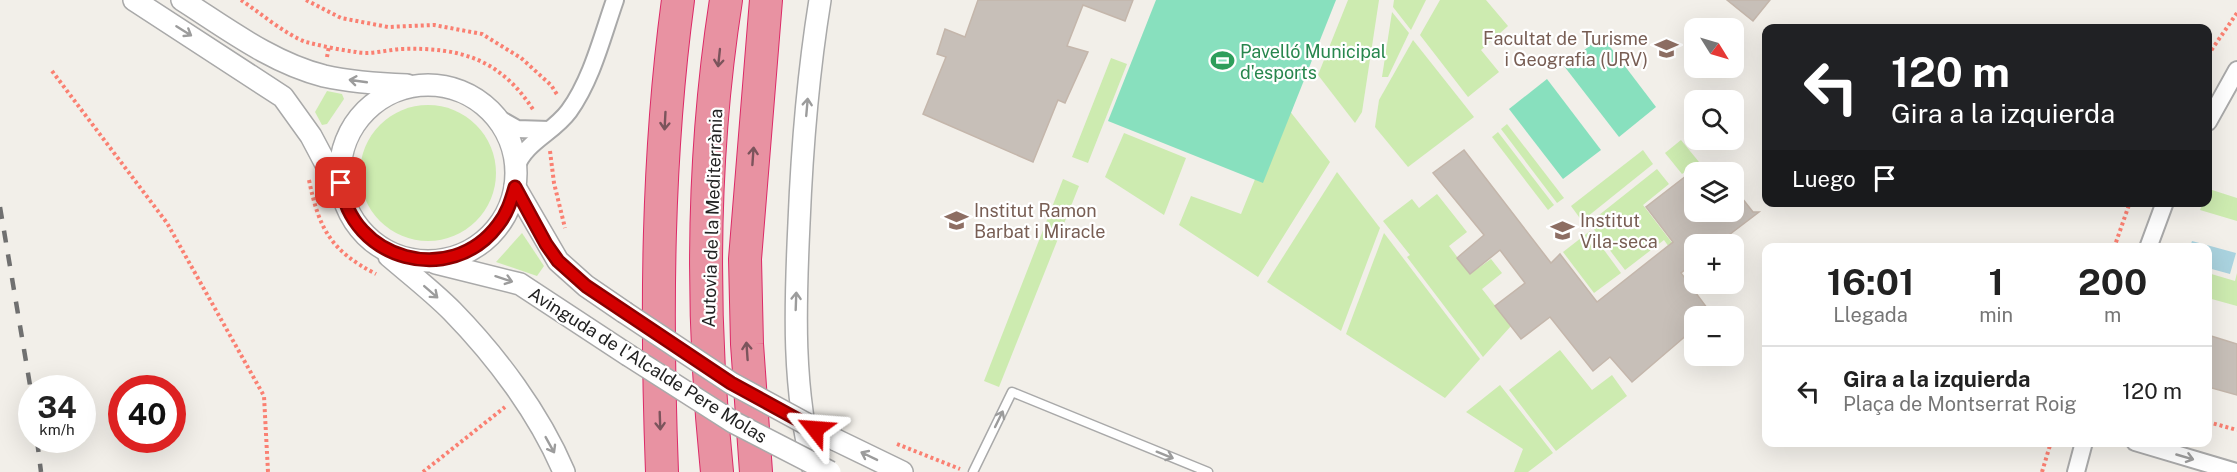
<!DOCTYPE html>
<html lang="es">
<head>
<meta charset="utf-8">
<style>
  :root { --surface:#fff; --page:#f2f2f2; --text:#222; --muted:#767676; --line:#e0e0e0 }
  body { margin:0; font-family:"Public Sans",sans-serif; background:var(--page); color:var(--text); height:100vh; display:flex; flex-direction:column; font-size:22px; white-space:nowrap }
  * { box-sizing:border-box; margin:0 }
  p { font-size:20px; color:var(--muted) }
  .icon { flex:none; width:33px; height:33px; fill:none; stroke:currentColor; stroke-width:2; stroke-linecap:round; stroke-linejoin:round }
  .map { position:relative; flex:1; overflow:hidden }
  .side { position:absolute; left:1762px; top:243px; width:450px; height:204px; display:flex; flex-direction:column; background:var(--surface); border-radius:12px; box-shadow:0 6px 24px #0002 }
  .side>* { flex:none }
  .hud { position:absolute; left:1762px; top:24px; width:450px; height:183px; border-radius:12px; box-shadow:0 6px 24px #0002; background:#202124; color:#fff; overflow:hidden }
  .needle { width:39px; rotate:127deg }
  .controls { position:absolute; left:1684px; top:18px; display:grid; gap:12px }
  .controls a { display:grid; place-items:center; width:60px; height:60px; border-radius:12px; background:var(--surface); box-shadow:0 6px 24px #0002; font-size:30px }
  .speed { position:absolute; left:18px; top:375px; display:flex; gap:12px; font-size:30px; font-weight:700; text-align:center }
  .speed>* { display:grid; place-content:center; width:78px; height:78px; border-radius:50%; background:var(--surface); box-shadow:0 6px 24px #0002; line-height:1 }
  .speed small { font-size:15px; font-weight:400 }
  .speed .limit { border:9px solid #d22; background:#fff; color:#111 }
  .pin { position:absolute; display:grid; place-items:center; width:51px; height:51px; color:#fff; margin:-26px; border-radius:12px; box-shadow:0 3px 9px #0006 }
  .me { position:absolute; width:66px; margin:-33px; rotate:298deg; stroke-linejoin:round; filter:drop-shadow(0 0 4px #0008) }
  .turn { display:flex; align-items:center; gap:21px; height:126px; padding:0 30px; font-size:27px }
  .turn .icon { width:78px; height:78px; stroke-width:2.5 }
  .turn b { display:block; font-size:42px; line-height:51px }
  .then { display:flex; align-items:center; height:57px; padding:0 30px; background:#0003; gap:12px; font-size:22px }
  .eta { display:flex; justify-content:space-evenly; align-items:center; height:102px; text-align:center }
  .eta b { font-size:36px; font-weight:700; line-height:42px }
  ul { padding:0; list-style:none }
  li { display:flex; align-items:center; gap:18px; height:90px; padding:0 30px; border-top:2px solid var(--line) }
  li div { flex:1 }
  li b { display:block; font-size:22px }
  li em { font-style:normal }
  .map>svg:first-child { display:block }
  .grass { fill:#cdebb0 }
  .pitch { fill:#88e0be }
  .water { fill:#aad3df }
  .building { fill:#c7bfb8; stroke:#c4b6ab; stroke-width:1.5 }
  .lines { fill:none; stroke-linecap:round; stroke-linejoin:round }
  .service-casing { stroke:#a9a9a9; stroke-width:11 }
  .minor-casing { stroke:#a9a9a9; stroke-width:20 }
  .tertiary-casing { stroke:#a9a9a9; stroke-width:24 }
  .motorway-casing { stroke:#dc2a67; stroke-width:34 }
  .path { stroke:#fa8072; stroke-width:4; stroke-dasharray:3 3; stroke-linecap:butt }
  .service { stroke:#fff; stroke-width:8 }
  .minor { stroke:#fff; stroke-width:16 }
  .tertiary { stroke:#fff; stroke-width:21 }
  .motorway { stroke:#e892a2; stroke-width:32 }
  .rail { stroke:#707070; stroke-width:4.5; stroke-dasharray:12 12; stroke-linecap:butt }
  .tertiary-bridge-casing { stroke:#a9a9a9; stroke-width:24; stroke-linecap:butt }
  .tertiary-bridge { stroke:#fff; stroke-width:21 }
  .oneway { stroke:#9c9c9c }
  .oneway2 { stroke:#7b545c }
  .route-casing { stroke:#8a0000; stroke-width:15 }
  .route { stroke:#d40000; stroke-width:10 }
  .labels { text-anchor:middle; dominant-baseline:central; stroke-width:4.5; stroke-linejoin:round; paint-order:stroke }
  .education-label { font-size:18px; fill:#785e54; stroke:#fff; text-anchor:start }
  .leisure-label { font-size:18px; fill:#27864d; stroke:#fff; text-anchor:start }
  .street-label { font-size:18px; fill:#222; stroke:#fff }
</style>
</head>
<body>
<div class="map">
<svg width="2237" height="472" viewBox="0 0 2237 472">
  <rect width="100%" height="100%" fill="#f2efe9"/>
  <!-- grass -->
  <g class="grass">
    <polygon points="1348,0 1379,0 1362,112 1355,123 1318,75"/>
    <polygon points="1394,0 1426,0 1411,30 1393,7"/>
    <polygon points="1440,0 1486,0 1508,26 1481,50 1499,72 1468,97 1420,35"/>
    <polygon points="1392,12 1409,33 1388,77 1382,77"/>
    <polygon points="1413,40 1474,117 1408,167 1375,127 1379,100"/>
    <polygon points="1111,58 1127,64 1088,163 1072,157"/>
    <polygon points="327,91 342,94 344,99 327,124 322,125 315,112"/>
    <circle cx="428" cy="173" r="68"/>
    <polygon points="1285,105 1330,162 1258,277 1179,225 1191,196 1241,214"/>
    <polygon points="1507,124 1564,198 1557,203 1501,129"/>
    <polygon points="1498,132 1554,205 1548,210 1492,137"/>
    <polygon points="1124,133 1186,158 1164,215 1105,177"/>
    <polygon points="1681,140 1699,162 1682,174 1665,153"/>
    <polygon points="1643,150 1653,164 1582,221 1571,206"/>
    <polygon points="1657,169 1669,184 1643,205 1673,244 1669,247 1664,240 1625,270 1589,223"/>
    <polygon points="1337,172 1380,228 1341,331 1267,282"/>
    <polygon points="1063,179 1079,186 999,387 984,381"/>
    <polygon points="2209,189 2237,198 2237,221 2200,210 2203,203 2208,202"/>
    <polygon points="1437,194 1467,232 1449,246 1470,274 1491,259 1502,273 1482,289 1511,326 1483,357 1407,257 1410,255 1383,221 1412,199 1419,208"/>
    <polygon points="1590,231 1621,273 1594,293 1563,252"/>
    <polygon points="522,233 544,266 537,276 496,262"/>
    <polygon points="1384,233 1480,359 1445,398 1346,334"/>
    <polygon points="2208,273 2235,281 2237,273 2237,306 2208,298"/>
    <polygon points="1560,350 1592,390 1612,375 1627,396 1556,451 1509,390"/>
    <polygon points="1500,385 1553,453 1528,472 1514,472 1523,449 1466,412"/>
  </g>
  <!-- pitch -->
  <g class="pitch">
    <polygon points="1156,0 1336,0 1263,183 1108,121"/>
    <polygon points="1602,36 1656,107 1619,137 1564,66"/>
    <polygon points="1547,79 1601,150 1563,179 1509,109"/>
  </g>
  <!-- water -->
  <polygon class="water" points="2192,241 2236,253 2230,274 2208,268 2208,248 2190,247"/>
  <!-- building -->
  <g class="building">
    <polygon points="978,0 1133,0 1125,21 1083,5 1067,46 1088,52 1065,103 1058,100 1033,162 923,114 946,57 937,54 945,29 965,37"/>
    <polygon points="1727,0 1770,0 1753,21"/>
    <polygon points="1464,150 1551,263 1560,254 1597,302 1673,242 1646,207 1695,169 1695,212 1734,212 1734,188 1753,212 1759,212 1717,244 1695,244 1695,262 1681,273 1713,316 1695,316 1695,328 1632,382 1610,357 1593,371 1550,317 1521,339 1495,306 1525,283 1500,250 1470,274 1457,258 1484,235 1433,173"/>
    <polygon points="2208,335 2237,344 2237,395 2208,387"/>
  </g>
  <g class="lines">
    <defs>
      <polyline id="service" points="973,472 1012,392 1208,472"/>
      <g id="minor">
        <polyline points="496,117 517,129 549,130"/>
        <polyline points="2208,122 2237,70"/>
        <path d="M516,167C526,141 553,133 569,111C592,79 602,37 615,0"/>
        <polyline points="2148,248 2165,202"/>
        <polyline points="2135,442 2236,472"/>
        <polyline points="2076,472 2084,442"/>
      </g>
      <g id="tertiary">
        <polyline points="134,0 283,97 311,136 338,187"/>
        <path d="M182,0C226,28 272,63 324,76C351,82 379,84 407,85"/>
        <circle cx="428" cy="173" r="88"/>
        <polyline points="515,187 558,261 586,286 624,312"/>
        <path d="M389,256C410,274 432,291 452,311C496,356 539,413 564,472"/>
        <polyline points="436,263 520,284 628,355"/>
        <polyline points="836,440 902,472"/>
        <path d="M814,472C792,390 795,307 799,223C802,148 808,74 820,0"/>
      </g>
      <g id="motorway">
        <path d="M662,472C656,314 657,157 678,0"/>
        <path d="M717,472C701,317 702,154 726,0"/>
        <polyline points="756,472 747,344 745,259 766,0"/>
      </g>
    </defs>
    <!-- service casing -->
    <use href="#service" class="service-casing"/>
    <!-- minor casing -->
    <use href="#minor" class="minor-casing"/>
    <!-- tertiary casing -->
    <use href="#tertiary" class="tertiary-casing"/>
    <!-- motorway casing -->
    <use href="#motorway" class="motorway-casing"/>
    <!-- path -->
    <g class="path">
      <path d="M241,0C259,12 286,35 306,42C322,46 340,50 356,52C370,55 386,50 401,49C460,47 501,59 534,111"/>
      <polyline points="306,0 341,18 388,27 434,25 482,34 521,58 551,85 558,96"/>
      <polyline points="2208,55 2237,13"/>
      <polyline points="327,57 329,46"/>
      <polyline points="52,71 167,223 264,396 268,472"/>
      <polyline points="550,151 554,183 565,228"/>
      <path d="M309,180C319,229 331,251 376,274"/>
      <polyline points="2114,248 2130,202"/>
      <polyline points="2208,422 2237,430"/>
      <polyline points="897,444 960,469"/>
      <polyline points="423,472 505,407"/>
      <polyline points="2042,472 2051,442"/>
    </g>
    <!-- service -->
    <use href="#service" class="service"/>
    <!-- minor -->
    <use href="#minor" class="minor"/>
    <!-- tertiary -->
    <use href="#tertiary" class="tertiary"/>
    <!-- motorway -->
    <use href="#motorway" class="motorway"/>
    <!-- rail -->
    <g class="rail">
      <polyline points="0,207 32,397"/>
      <polyline points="37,440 41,472"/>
    </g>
    <defs>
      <g id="tertiary-bridge">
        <polyline points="624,312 731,383 836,440"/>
        <polyline points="628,355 733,422 830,472"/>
      </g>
    </defs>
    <!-- tertiary-bridge casing -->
    <use href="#tertiary-bridge" class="tertiary-bridge-casing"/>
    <!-- tertiary-bridge -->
    <use href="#tertiary-bridge" class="tertiary-bridge"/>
  </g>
  <!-- one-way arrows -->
  <defs><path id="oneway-shaft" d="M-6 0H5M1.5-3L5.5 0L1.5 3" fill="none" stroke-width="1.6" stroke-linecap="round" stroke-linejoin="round" transform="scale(1.5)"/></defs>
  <g class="oneway">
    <use href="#oneway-shaft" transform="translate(184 31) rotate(32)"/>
    <use href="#oneway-shaft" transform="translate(358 81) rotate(-172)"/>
    <use href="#oneway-shaft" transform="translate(807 107) rotate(-85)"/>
    <use href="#oneway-shaft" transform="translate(504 279) rotate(18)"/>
    <use href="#oneway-shaft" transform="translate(431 292) rotate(41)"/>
    <use href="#oneway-shaft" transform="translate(796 301) rotate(-88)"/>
    <use href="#oneway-shaft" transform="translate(999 419) rotate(-64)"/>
    <use href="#oneway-shaft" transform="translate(550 445) rotate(61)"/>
    <use href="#oneway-shaft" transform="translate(1165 455) rotate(22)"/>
    <use href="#oneway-shaft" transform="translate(869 456) rotate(-154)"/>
    <use href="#oneway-shaft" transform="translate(2185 457) rotate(16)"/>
  </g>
  <g class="oneway2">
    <use href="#oneway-shaft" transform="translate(719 58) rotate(96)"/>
    <use href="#oneway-shaft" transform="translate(665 121) rotate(93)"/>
    <use href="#oneway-shaft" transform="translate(753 156) rotate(-86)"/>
    <use href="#oneway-shaft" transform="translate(747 351) rotate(-94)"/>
    <use href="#oneway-shaft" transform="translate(660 421) rotate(88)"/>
  </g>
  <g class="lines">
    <defs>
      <path id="route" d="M341,183C350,260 451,288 498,225C507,214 511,201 515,187L546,244L558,261L586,286L731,383L815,429"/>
    </defs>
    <!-- route casing -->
    <use href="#route" class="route-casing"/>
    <!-- route -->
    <use href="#route" class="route"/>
  </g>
  <!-- icons -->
  <defs>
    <symbol id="university-bare" viewBox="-9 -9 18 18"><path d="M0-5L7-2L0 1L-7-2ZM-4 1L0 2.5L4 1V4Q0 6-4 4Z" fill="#8d6e63" stroke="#fff" stroke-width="2.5" paint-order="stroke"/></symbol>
    <symbol id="stadium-bare" viewBox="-9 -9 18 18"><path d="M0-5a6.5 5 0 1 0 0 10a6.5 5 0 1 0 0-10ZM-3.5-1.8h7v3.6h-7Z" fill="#2e9e5b" stroke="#fff" stroke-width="2.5" paint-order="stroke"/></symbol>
    <symbol id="school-bare" viewBox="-9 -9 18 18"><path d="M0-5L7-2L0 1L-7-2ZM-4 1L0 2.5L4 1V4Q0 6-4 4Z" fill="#8d6e63" stroke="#fff" stroke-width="2.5" paint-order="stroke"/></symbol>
  </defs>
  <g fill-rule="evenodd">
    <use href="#university-bare" x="1650" y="32" width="33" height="33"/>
    <use href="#stadium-bare" x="1206" y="44" width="33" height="33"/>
    <use href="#school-bare" x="940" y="204" width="33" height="33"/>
    <use href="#school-bare" x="1546" y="214" width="33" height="33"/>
  </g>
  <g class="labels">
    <!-- education labels -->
    <g class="education-label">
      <text x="1648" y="38" text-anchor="end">Facultat de Turisme<tspan x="1648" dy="21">i Geografia (URV)</tspan></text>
      <text x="974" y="210">Institut Ramon<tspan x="974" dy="21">Barbat i Miracle</tspan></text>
      <text x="1580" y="220">Institut<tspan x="1580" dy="21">Vila-seca</tspan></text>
    </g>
    <!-- leisure labels -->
    <g class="leisure-label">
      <text x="1240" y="51">Pavelló Municipal<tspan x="1240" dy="21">d'esports</tspan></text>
    </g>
    <!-- street labels -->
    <g class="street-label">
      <text transform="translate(712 218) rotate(-88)">Autovia de la Mediterrània</text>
      <text transform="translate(648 365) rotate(32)">Avinguda de l'Alcalde Pere Molas</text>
    </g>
  </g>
</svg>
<div class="controls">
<a><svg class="needle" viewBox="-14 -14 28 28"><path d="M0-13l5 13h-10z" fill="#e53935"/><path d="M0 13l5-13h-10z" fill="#767676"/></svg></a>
<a><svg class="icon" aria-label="search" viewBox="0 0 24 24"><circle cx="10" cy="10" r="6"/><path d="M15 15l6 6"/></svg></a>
<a><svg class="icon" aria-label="layers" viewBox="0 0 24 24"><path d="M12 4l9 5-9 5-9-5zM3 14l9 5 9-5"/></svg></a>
<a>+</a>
<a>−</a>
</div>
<div class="speed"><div>34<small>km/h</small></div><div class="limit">40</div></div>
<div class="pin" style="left:341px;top:183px;background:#d93025"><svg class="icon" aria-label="arrive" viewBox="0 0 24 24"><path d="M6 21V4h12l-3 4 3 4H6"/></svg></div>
<svg class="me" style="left:815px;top:429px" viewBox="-20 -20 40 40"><path d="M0-17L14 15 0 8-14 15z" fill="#d40000" stroke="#fff" stroke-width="4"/></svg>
<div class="hud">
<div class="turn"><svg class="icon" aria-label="left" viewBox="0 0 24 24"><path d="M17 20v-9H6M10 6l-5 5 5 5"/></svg><div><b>120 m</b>Gira a la izquierda</div></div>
<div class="then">Luego<svg class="icon" aria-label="arrive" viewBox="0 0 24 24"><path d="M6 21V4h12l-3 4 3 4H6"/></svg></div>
</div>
<section class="side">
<div class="eta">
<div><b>16:01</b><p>Llegada</p></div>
<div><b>1</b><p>min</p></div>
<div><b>200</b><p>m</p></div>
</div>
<ul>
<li><svg class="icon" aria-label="left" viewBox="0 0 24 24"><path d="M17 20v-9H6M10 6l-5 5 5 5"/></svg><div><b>Gira a la izquierda</b><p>Plaça de Montserrat Roig</p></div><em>120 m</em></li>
</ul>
</section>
</div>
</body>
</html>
